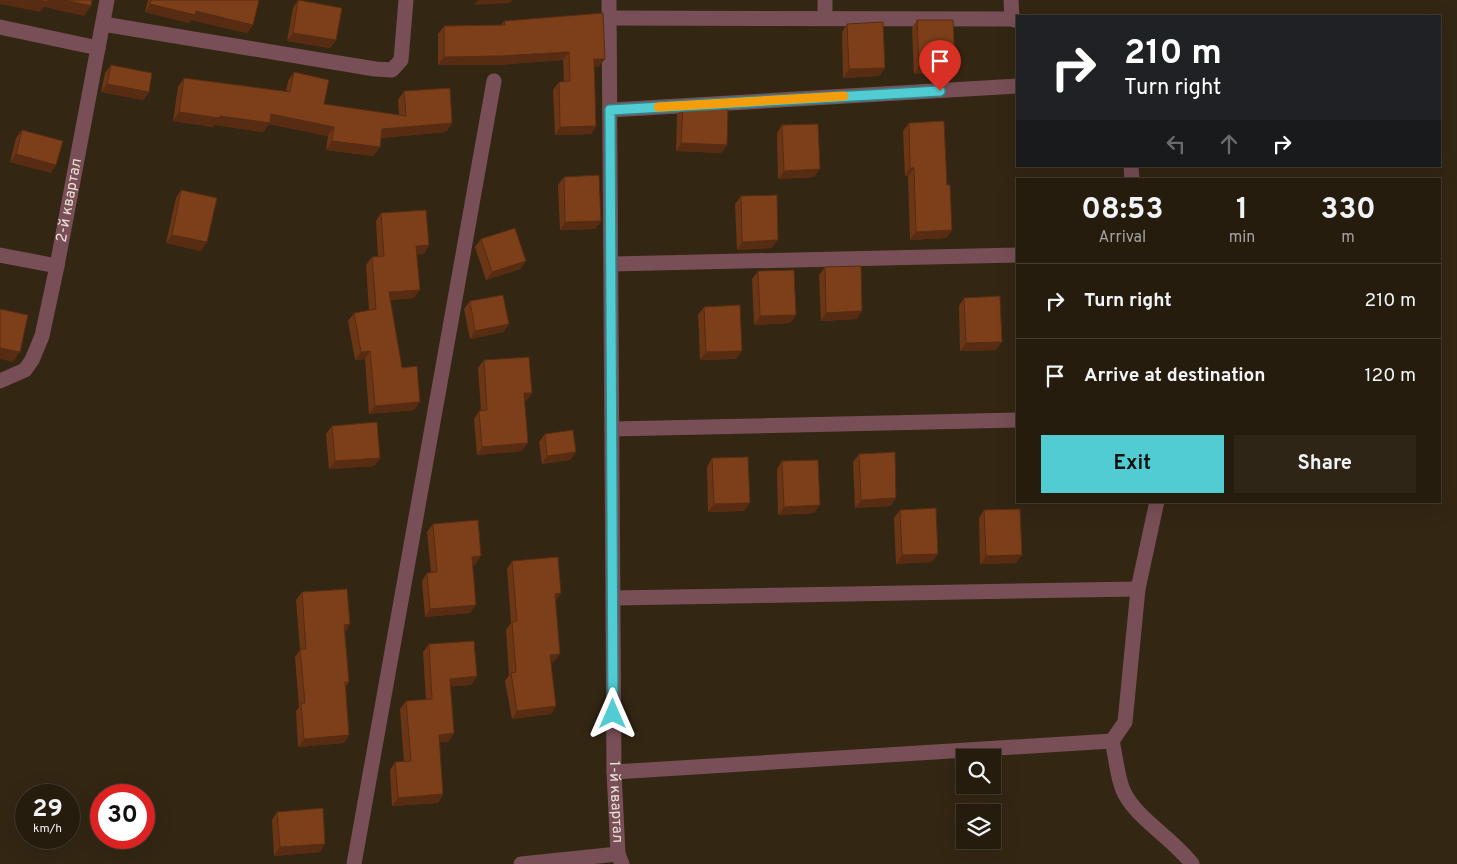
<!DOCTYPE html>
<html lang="en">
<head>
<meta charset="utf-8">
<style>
  :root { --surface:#261c0e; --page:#2e2517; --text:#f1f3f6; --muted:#a4a19e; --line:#423a2e; --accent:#51ccd3 }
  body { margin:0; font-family:Overpass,sans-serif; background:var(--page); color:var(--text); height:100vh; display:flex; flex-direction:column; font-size:19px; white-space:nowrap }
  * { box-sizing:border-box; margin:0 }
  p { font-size:16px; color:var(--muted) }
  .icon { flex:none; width:28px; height:28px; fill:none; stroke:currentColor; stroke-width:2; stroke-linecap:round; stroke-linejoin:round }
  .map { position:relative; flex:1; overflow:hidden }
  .sheet { position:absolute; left:1016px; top:178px; width:425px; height:325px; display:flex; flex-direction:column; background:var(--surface); border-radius:0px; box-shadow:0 5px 20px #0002,0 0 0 1px var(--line) }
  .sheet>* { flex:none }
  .guide { position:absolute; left:1016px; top:15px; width:425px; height:152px; border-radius:0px; box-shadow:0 5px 20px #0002,0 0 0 1px var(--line); background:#202124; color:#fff; overflow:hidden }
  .tools { position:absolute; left:956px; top:749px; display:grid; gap:10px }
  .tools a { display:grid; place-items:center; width:45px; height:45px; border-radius:0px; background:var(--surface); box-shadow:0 5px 20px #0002,0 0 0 1px var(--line); font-size:25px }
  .speed { position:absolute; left:15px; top:784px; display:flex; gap:10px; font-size:25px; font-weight:700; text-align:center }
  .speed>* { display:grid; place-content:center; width:65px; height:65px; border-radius:50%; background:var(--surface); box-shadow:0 5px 20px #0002,0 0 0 1px var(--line); line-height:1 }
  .speed small { font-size:12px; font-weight:400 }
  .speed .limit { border:8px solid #d22; background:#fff; color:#111 }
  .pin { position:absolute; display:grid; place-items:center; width:42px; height:42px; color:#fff; margin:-51px -21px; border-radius:50% 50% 50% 0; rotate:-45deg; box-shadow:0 0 5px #0007 }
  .pin .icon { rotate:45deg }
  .me { position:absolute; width:55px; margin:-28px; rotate:0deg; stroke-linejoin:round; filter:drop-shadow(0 0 4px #0008) }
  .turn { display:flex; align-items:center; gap:18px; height:105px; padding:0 25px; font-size:22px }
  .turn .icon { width:65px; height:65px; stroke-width:2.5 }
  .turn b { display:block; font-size:35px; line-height:42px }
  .lanes { display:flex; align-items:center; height:48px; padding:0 25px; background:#0003; justify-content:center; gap:25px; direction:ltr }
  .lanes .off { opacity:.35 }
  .eta { display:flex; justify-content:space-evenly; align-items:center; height:85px; text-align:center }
  .eta b { font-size:30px; font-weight:700; line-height:35px }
  .button { display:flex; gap:10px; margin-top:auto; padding:10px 25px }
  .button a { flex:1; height:58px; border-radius:0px; background:var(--accent); color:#111; font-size:20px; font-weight:700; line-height:58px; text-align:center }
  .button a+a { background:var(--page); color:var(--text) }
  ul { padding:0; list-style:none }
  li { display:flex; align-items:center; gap:15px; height:75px; padding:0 25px; border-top:1px solid var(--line) }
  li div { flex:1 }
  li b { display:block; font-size:19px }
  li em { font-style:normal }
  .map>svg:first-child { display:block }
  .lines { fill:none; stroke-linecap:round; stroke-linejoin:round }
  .minor { stroke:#784f56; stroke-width:15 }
  .wall { fill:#6b3616 }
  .shaded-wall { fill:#572c12 }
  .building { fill:#7c3f19; stroke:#572c12 }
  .route-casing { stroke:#358589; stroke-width:12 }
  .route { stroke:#51ccd3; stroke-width:9 }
  .slow { stroke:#f59e0b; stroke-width:9 }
  .labels { text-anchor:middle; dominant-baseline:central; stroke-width:5; stroke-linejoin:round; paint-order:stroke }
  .street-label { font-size:15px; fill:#eae1d5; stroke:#332613 }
</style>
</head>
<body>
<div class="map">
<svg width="1457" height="864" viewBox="0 0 1457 864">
  <rect width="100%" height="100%" fill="#332613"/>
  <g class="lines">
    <!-- minor -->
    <g class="minor">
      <path id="s1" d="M609,0L614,772L618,854L622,864"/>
      <polyline points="825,0 825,18"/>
      <polyline points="1011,0 1012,19 1018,21"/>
      <polyline points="609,18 1012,19"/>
      <polyline points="103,24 375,69 392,70 401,60 406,0"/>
      <polyline points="0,27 98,48"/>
      <polyline points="610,110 1018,86"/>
      <polyline points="1131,166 1132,179"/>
      <polyline points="0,255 57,266"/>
      <polyline points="611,264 1018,255"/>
      <path id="s2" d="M0,381L25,370L32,360L42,336L57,266L107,0"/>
      <polyline points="612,429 1018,420"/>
      <polyline points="613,598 1138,589"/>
      <path d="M1112,741C1116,757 1117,776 1123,790C1134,817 1174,839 1192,864"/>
      <polyline points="614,772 1112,741 1125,722 1138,589 1157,501"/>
      <polyline points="354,864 494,81"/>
      <polyline points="521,864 618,854"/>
    </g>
  </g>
  <!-- wall -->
  <g class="wall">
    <polygon points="148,0 259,0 253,25 247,33 191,20 189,23 145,12"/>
    <polygon points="298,0 336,40 330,48 287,41 293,8"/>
    <polygon points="917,20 949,72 914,74 912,28"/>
    <polygon points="504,21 599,67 594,67 596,126 591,134 555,135 553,90 559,82 564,82 563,60 496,65 438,65 438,34 444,26 501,25"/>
    <polygon points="847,24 885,68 879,76 843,78 842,32"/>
    <polygon points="111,65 149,92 143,100 101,92 105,73"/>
    <polygon points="294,72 324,104 399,115 398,100 404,91 452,123 446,132 381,138 380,147 373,156 326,150 328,136 269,124 263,132 215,125 213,127 173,121 178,87 184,78 286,91 288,81"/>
    <polygon points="683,107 727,145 721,153 676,151 677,115"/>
    <polygon points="909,123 947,185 952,230 946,238 910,240 908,176 905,176 903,131"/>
    <polygon points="782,125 814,177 778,179 777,133"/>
    <polygon points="22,130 51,173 10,162 16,138"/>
    <polygon points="564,177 601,221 595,229 560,230 558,185"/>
    <polygon points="181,190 201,251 166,243 176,198"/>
    <polygon points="741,196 772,248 737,250 735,204"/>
    <polygon points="381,213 429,245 424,254 417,254 414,298 390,300 402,368 414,410 369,414 365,359 355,360 348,321 354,313 369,310 366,265 372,257 378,257 376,221"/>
    <polygon points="481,239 526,261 520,269 486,280 475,247"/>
    <polygon points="825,267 857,319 821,321 819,275"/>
    <polygon points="758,271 796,315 790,323 754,325 752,279"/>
    <polygon points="964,298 996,350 960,351 959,306"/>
    <polygon points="470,301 509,324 503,332 470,339 464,309"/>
    <polygon points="704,307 736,359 700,360 698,315"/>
    <polygon points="484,360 532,393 526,401 525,401 522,451 477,455 474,419 479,411 481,411 478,368"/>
    <polygon points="332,426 380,458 374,466 329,469 326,434"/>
    <polygon points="545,434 576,452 570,460 542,464 539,442"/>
    <polygon points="859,454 891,506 855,508 853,462"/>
    <polygon points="712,458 744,511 708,512 707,467"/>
    <polygon points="782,461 814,513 778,515 777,469"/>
    <polygon points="900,510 932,562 896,564 894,518"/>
    <polygon points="984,510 1016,563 980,564 979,518"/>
    <polygon points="433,524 475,565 473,565 470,613 425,617 422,581 427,573 431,573 427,532"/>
    <polygon points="512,561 561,593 556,600 554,662 551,662 556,706 551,714 512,719 505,681 509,675 506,630 511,623 507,569"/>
    <polygon points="302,592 350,624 345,632 349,682 346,686 349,735 344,743 298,747 296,711 299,707 295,657 300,650 296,600"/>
    <polygon points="429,644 477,676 471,685 450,686 454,733 448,742 439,742 443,794 438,803 392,806 390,770 395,762 404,762 400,709 406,701 426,700 423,652"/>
    <polygon points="277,812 320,852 274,856 272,820"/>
  </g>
  <!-- shaded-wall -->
  <g class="shaded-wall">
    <polygon points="0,0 65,0 91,6 84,16 44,7 40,12 0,4"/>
    <polygon points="478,0 513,0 510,3 474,5"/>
    <polygon points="150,4 196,11 253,25 247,33 191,20 189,23 145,12"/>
    <polygon points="293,33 336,40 330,48 287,41"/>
    <polygon points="569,52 563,60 496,65 438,65 444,57"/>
    <polygon points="594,59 605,59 599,67 588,67"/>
    <polygon points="955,64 949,72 914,74 919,65"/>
    <polygon points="885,68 879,76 843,78 849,69"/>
    <polygon points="107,84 149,92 143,100 101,92"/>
    <polygon points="179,112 220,116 271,114 334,127 328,136 269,124 263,132 215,125 213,127 173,121"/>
    <polygon points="452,123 446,132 376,138 382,129"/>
    <polygon points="596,126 591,134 555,135 560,127"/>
    <polygon points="332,141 380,147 373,156 326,150"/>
    <polygon points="681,143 727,145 721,153 676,151"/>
    <polygon points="16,154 56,165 51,173 10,162"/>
    <polygon points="910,168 914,168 908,176 905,176"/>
    <polygon points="820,169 814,177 778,179 784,171"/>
    <polygon points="601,221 595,229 560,230 565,222"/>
    <polygon points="952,230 946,238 910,240 916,232"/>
    <polygon points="172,235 207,242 201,251 166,243"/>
    <polygon points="778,240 772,248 737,250 742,242"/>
    <polygon points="429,245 424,254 411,255 416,246"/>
    <polygon points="526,261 520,269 486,280 492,272"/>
    <polygon points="420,290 414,298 383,300 389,292"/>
    <polygon points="862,311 857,319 821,321 826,313"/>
    <polygon points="796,315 790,323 754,325 760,316"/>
    <polygon points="509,324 503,332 470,339 475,331"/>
    <polygon points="1002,342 996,350 960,351 966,343"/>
    <polygon points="0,348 20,352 13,362 0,359"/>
    <polygon points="370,351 365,359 355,360 361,352"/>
    <polygon points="742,351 736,359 700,360 706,352"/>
    <polygon points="524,393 532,393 526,401 518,401"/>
    <polygon points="420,402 414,410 369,414 375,406"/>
    <polygon points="528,443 522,451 477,455 482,447"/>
    <polygon points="576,452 570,460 542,464 547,456"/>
    <polygon points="380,458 374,466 329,469 335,461"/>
    <polygon points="896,498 891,506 855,508 861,500"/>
    <polygon points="750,503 744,511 708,512 714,504"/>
    <polygon points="820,505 814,513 778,515 784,507"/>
    <polygon points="938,554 932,562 896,564 902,555"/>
    <polygon points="1022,555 1016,563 980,564 986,556"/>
    <polygon points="481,556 475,565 466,565 472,557"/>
    <polygon points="561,593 555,601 555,594"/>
    <polygon points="476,605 470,613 425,617 430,609"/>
    <polygon points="350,624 345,633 344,625"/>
    <polygon points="560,654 554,662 544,663 550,655"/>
    <polygon points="477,676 471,685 444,687 450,679"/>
    <polygon points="556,706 551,714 512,719 517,711"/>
    <polygon points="454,733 448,742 433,743 439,735"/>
    <polygon points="349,735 344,743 298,747 304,739"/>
    <polygon points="443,794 438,803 392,806 398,798"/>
    <polygon points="325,844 320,852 274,856 280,847"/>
  </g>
  <!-- building -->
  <g class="building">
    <polygon points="38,0 48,0 47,2"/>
    <polygon points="65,0 92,0 91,6"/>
    <polygon points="151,0 259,0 253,25 196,11 195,15 150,4"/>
    <polygon points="298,0 342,8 336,40 293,33"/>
    <polygon points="603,13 605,59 594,59 596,126 560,127 559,82 570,81 569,52 501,56 444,57 444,26 505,25 504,21"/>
    <polygon points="917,20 953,20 955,64 919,65"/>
    <polygon points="883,22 885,68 849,69 847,24"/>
    <polygon points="111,65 152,73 149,92 107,84"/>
    <polygon points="294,72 329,80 324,104 406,116 404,91 450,88 452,123 382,129 380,147 332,141 334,127 271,114 270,123 220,116 219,118 179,112 184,78 290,92"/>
    <polygon points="683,107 728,109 727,145 681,143"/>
    <polygon points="944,121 947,185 950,185 952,230 916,232 914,168 910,168 909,123"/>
    <polygon points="818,124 820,169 784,171 782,125"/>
    <polygon points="22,130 63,141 56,165 16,154"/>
    <polygon points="599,175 601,221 565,222 564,177"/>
    <polygon points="181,190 217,198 207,242 172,235"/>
    <polygon points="777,195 778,240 742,242 741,196"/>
    <polygon points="426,210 429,245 416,246 420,290 389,292 402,368 417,366 420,402 375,406 370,351 361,352 354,313 376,309 372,257 384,256 381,213"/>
    <polygon points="515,228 526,261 492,272 481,239"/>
    <polygon points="861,266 862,311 826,313 825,267"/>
    <polygon points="794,270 796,315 760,316 758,271"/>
    <polygon points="503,295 509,324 475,331 470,301"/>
    <polygon points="1000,296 1002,342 966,343 964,298"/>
    <polygon points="740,305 742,351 706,352 704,307"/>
    <polygon points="0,309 28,315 20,352 0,348"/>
    <polygon points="529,357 532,393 524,393 528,443 482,447 479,411 487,410 484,360"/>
    <polygon points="377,422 380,458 335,461 332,426"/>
    <polygon points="573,430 576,452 547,456 545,434"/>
    <polygon points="895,452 896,498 861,500 859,454"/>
    <polygon points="748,457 750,503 714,504 712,458"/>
    <polygon points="818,460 820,505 784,507 782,461"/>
    <polygon points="936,508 938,554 902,555 900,510"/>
    <polygon points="1020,509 1022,555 986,556 984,510"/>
    <polygon points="478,520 481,556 472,557 476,605 430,609 427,573 437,572 433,524"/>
    <polygon points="558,557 561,593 555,594 560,654 550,655 556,706 517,711 511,673 516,672 512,622 517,621 512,561"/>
    <polygon points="347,589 350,624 344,625 349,682 345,682 349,735 304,739 301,703 305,703 300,649 306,649 302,592"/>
    <polygon points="474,641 477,676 450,679 454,733 439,735 443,794 398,798 395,762 411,761 406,701 432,699 429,644"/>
    <polygon points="323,808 325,844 280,847 277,812"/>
  </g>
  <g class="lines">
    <defs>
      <polyline id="route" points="613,714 610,110 940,91"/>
    </defs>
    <!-- route casing -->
    <use href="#route" class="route-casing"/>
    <!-- route -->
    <use href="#route" class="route"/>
    <!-- slow -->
    <polyline class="slow" points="658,107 844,96"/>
  </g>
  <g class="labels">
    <!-- street labels -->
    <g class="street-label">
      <text stroke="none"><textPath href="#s2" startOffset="204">2-й квартал</textPath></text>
      <text stroke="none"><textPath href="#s1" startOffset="802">1-й квартал</textPath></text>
    </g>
  </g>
</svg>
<div class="tools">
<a><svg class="icon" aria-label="search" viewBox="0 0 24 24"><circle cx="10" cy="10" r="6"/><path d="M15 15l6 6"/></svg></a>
<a><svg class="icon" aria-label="layers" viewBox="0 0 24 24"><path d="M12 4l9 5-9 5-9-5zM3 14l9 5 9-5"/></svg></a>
</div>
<div class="speed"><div>29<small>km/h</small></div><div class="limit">30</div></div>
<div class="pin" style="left:940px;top:91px;background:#d93025"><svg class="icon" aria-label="arrive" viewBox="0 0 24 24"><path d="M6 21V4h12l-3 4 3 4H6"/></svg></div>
<svg class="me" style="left:613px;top:714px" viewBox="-20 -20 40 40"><path d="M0-17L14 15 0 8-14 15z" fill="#51ccd3" stroke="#fff" stroke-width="4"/></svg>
<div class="guide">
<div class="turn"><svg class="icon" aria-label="right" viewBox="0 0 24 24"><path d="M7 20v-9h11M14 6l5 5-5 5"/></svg><div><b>210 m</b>Turn right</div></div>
<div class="lanes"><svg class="icon off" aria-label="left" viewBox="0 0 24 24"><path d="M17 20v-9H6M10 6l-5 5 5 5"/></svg><svg class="icon off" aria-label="ahead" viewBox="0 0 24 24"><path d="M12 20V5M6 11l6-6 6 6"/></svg><svg class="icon" aria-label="right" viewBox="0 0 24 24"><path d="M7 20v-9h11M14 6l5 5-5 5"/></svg></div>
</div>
<section class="sheet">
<div class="eta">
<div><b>08:53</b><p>Arrival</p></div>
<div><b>1</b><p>min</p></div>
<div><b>330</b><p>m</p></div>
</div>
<ul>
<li><svg class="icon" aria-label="right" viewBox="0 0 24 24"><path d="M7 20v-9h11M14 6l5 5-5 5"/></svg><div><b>Turn right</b></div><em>210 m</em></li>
<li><svg class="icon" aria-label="arrive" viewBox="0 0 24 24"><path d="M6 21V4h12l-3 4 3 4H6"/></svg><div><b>Arrive at destination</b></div><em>120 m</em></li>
</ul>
<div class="button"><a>Exit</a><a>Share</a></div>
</section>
</div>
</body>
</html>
